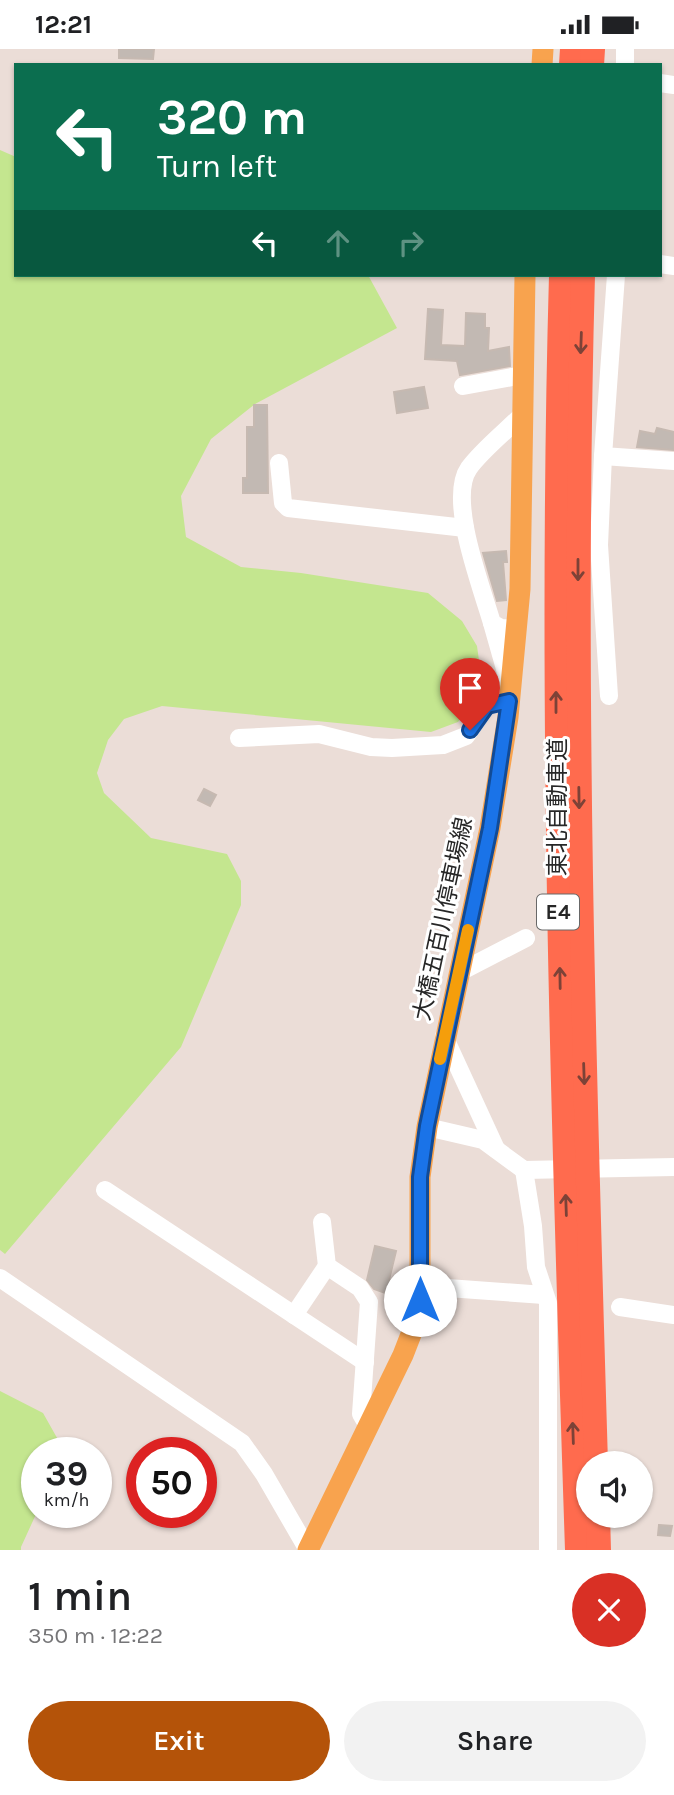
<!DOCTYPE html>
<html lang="en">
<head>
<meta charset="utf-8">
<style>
  :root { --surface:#fff; --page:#f2f2f2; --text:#202124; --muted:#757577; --accent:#b45309 }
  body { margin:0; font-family:Karla,"Noto Sans JP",sans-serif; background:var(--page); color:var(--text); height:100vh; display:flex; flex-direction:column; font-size:26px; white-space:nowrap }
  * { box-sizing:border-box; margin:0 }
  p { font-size:23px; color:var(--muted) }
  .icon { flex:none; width:38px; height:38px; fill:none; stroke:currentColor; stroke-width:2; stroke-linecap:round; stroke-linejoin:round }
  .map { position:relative; height:1501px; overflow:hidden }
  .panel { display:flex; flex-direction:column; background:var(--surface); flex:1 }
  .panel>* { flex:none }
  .guide { position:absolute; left:14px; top:14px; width:648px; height:214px; border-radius:0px; box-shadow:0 2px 5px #0004; background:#0b6e4f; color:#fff; overflow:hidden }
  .controls { position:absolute; left:576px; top:1402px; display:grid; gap:14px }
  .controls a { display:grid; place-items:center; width:77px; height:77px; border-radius:50%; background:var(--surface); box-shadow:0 2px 5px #0004; font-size:35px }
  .speed { position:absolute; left:21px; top:1388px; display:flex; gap:14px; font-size:35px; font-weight:700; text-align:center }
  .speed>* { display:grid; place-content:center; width:91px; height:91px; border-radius:50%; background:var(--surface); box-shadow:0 2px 5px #0004; line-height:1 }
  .speed small { font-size:18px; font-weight:400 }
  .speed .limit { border:10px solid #d22; background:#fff; color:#111 }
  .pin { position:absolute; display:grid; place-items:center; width:60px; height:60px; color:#fff; margin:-72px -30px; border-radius:50% 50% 50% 0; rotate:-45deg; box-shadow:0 0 7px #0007 }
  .pin .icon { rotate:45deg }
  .me { position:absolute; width:77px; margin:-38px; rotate:0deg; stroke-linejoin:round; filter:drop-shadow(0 0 5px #0008) }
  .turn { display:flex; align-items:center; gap:24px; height:147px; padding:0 28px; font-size:32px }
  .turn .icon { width:91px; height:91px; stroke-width:2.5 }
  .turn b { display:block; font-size:49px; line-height:60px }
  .lanes { display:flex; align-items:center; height:66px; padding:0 28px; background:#0003; justify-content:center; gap:35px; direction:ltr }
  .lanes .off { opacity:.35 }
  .round { display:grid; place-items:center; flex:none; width:74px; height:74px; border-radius:37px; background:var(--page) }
  .summary { display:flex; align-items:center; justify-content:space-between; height:119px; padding:0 28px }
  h1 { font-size:42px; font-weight:600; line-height:52px }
  .primary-button { display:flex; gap:14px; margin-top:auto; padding:14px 28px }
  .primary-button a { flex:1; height:80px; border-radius:42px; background:var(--accent); color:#fff; font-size:28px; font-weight:600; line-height:80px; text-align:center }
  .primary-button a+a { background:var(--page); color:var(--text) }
  .status { display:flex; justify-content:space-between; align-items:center; height:49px; padding:0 35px; background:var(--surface); direction:ltr }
  .status svg { height:19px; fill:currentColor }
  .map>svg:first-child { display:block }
  .green { fill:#c4e68f }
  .building { fill:#c2b9b3; stroke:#c6b9b1; stroke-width:2 }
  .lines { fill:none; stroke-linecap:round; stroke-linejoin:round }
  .minor { stroke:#fff; stroke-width:18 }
  .major { stroke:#f8a34e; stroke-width:21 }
  .highway { stroke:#ff6b4e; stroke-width:24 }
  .oneway { stroke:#7d4237 }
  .route-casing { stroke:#114b97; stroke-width:18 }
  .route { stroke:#1a73e8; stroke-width:12 }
  .slow { stroke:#f59e0b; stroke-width:12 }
  .labels { text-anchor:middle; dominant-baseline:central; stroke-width:6; stroke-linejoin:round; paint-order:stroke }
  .shield { fill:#fff; stroke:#686868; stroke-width:2 }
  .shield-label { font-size:21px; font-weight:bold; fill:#272727 }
  .street-label { font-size:23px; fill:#272727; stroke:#fff }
</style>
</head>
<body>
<div class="status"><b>12:21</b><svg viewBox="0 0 49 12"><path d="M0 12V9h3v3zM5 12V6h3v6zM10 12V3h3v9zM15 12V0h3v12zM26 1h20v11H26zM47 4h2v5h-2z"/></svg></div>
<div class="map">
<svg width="674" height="1501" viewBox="0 0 674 1501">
  <rect width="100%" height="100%" fill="#ebddd7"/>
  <!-- green -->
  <g class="green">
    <polygon points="0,101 16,108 16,226 368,226 397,279 255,355 211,390 181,447 186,488 241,518 301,524 428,544 462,572 477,597 483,640 458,673 431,683 162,657 124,670 108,691 97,724 104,744 151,789 227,805 241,832 241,856 181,998 5,1205 0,1201"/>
    <polygon points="0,1342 43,1364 65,1403 37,1404 37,1463 21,1498 21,1501 0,1501"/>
  </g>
  <!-- building -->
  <g class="building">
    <polygon points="119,0 154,0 153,10 119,9"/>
    <polygon points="428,260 443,261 441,296 465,297 466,264 485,265 485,279 489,279 488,302 509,298 510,317 460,326 457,312 425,310"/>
    <polygon points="424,338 428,359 397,364 394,343"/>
    <polygon points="254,356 267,356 268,444 243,444 243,429 247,429 247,378 254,378"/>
    <polygon points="657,379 674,383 674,401 637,398 640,382 655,385"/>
    <polygon points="506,502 507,513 503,513 506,551 497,552 483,504"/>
    <polygon points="204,740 216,746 210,757 198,751"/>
    <polygon points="375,1197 396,1202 389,1231 393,1232 388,1245 374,1240 367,1231"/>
    <polygon points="659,1476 672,1477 670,1487 658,1486"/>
  </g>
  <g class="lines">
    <!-- minor -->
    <g class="minor">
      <polyline points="625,16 625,0"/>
      <polyline points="660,34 674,36"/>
      <polyline points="660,215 674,217"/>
      <polyline points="616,226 603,407 674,412"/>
      <polyline points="463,337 523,326"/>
      <polyline points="603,407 599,496 609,647"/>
      <polyline points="279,414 283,454 288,459 465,479"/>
      <polyline points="492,574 509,634"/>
      <path d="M517,580L501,579L492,574C482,539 447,450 469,419C482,401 506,382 522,366"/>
      <polyline points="239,689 319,685 371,698 392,699 443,696 466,687 487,657 509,652"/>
      <polyline points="458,924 526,889"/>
      <polyline points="444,987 496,1100"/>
      <polyline points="427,1078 483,1091 524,1121 674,1118"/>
      <polyline points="524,1121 533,1177 536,1218 548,1254 548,1501"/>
      <polyline points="105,1141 365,1313"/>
      <polyline points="322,1173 327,1217 360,1239 369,1253 361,1365 368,1377"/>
      <polyline points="0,1229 242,1394 264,1425 308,1501"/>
      <polyline points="420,1237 544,1246"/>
      <polyline points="620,1258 674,1266"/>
      <polyline points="294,1266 327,1217"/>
    </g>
    <!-- major -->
    <g class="major">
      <polyline points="542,16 543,0"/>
      <polyline points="308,1501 403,1306 417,1270 420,1251 420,1128 427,1078 490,779 508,668 520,540 525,226"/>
    </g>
    <!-- highway -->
    <g class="highway">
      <polyline points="571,16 572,0"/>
      <polyline points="592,16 593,0"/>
      <path d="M561,226C549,651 563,1076 577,1501"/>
      <path d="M583,226C572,622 584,1018 596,1414"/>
      <polyline points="598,1466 599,1501"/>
    </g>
  </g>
  <!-- one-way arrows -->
  <defs><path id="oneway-shaft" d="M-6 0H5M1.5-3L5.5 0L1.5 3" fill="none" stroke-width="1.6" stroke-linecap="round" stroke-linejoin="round" transform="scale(1.75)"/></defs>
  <g class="oneway">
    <use href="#oneway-shaft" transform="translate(581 294) rotate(92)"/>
    <use href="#oneway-shaft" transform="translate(578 521) rotate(90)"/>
    <use href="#oneway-shaft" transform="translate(556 653) rotate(-90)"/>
    <use href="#oneway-shaft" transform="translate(579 749) rotate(89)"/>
    <use href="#oneway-shaft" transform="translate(560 929) rotate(-91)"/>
    <use href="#oneway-shaft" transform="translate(584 1025) rotate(88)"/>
    <use href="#oneway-shaft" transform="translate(566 1156) rotate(-92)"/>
    <use href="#oneway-shaft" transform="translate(573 1384) rotate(-92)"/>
  </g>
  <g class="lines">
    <defs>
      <polyline id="route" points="420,1251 420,1128 427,1077 490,779 509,652 487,657 470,681"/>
    </defs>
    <!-- route casing -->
    <use href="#route" class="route-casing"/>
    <!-- route -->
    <use href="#route" class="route"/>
    <!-- slow -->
    <polyline class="slow" points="440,1010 468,881"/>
  </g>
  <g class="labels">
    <!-- shield labels -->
    <rect class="shield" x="537" y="845.5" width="42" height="35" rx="5"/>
    <g class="shield-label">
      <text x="558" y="863">E4</text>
    </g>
    <!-- street labels -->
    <g class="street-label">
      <text transform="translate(557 758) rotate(-90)">東北自動車道</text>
      <text transform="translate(443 870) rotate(-78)">大橋五百川停車場線</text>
    </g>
  </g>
</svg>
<div class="controls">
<a><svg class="icon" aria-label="sound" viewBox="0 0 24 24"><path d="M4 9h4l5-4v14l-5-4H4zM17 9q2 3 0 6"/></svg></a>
</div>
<div class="speed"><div>39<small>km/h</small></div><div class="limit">50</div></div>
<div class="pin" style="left:470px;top:681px;background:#d93025"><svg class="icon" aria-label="arrive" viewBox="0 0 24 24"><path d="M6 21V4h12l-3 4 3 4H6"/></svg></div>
<svg class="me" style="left:420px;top:1251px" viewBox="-20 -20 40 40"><circle r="19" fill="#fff"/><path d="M0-13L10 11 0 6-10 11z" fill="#1a73e8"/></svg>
<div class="guide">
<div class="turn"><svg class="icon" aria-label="left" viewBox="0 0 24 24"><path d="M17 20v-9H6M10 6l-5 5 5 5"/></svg><div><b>320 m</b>Turn left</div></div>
<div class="lanes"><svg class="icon" aria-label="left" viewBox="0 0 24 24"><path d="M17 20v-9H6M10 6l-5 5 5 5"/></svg><svg class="icon off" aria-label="ahead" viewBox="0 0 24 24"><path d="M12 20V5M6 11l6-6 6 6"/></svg><svg class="icon off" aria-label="right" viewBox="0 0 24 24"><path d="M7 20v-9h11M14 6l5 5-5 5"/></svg></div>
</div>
</div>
<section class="panel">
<div class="summary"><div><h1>1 min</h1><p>350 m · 12:22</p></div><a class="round" style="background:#d93025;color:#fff"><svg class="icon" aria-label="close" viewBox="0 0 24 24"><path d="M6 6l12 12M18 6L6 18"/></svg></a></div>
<div class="primary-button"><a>Exit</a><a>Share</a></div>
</section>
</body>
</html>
